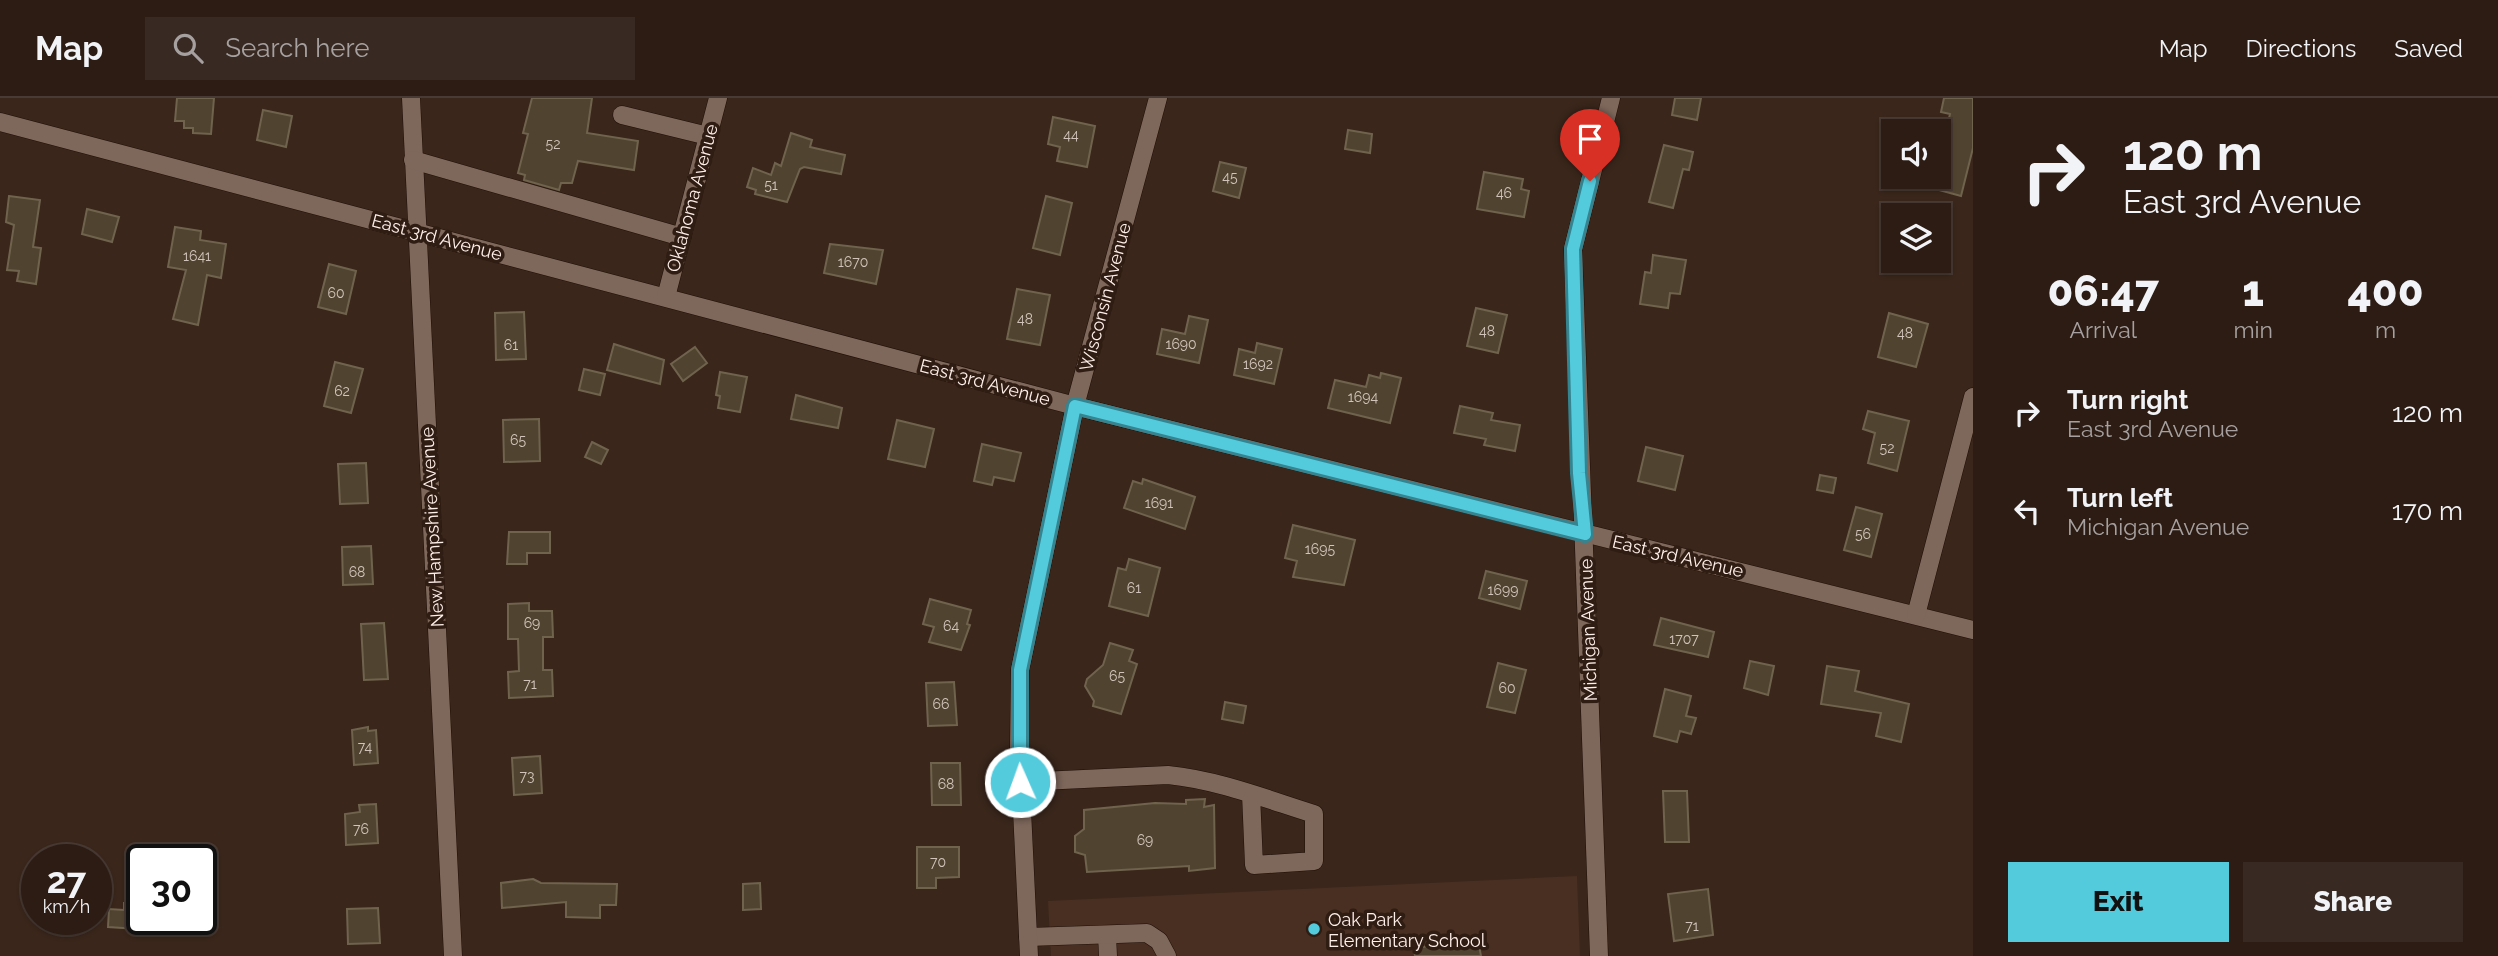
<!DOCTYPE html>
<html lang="en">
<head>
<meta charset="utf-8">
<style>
  :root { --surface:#2c1c14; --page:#382922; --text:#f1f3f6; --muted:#a6a1a0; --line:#483a34; --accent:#53cbdc }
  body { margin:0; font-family:Raleway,sans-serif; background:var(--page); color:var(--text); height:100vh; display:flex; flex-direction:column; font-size:26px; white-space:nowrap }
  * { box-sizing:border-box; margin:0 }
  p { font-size:23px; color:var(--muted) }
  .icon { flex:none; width:38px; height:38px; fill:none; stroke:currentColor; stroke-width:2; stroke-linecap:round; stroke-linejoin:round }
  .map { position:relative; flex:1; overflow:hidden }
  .side { display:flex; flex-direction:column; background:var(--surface); width:525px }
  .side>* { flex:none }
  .banner { background:#2c1c14; color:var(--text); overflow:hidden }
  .controls { position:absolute; left:1881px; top:21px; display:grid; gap:14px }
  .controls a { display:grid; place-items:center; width:70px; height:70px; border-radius:0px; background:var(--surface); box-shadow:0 2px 5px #0004,0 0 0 2px var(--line); font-size:35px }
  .speed { position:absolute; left:21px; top:746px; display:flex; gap:14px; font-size:35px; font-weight:700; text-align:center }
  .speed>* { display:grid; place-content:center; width:91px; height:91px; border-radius:50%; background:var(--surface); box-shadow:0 2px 5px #0004,0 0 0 2px var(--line); line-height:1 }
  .speed small { font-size:18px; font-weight:400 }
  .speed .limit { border:4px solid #111; border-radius:10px; background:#fff; color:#111 }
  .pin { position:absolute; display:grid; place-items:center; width:60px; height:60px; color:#fff; margin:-72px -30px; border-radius:50% 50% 50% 0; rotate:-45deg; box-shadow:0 0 7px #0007 }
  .pin .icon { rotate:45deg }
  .me { position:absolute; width:77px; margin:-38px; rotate:358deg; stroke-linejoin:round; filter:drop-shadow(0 0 5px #0008) }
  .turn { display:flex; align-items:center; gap:24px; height:147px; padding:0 35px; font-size:32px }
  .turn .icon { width:91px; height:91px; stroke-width:2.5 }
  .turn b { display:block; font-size:49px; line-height:60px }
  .eta { display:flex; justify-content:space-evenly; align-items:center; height:119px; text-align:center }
  .eta b { font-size:42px; font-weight:800; line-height:49px }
  .primary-button { display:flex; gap:14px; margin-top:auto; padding:14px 35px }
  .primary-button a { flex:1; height:80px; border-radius:0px; background:var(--accent); color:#111; font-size:28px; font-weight:800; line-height:80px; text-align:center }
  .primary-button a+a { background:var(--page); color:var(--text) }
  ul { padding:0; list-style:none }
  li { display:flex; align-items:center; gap:21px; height:98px; padding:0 35px }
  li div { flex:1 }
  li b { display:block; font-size:26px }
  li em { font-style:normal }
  header { display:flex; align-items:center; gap:42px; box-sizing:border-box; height:98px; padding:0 35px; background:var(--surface); border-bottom:2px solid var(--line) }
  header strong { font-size:33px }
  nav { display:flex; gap:38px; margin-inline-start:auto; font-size:24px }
  .search { width:490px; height:63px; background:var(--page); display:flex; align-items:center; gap:18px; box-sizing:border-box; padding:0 24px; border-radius:0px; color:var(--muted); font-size:26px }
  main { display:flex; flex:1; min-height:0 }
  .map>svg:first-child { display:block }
  .built { fill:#492f21 }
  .building { fill:#504430; stroke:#6f634e; stroke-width:2 }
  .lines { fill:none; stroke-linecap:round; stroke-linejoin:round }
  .minor-casing { stroke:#200e05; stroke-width:19 }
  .minor { stroke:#7e675b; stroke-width:18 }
  .route-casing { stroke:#36848f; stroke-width:18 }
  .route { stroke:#53cbdc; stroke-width:12 }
  .poi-dot { fill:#53cbdc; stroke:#2f1c12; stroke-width:2.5 }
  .labels { text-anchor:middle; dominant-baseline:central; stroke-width:7; stroke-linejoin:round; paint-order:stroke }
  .number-label { font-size:14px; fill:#d2c4bb }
  .street-label { font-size:18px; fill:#fdefe9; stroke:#2f1c12 }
  .poi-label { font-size:18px; fill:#fdefe9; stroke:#2f1c12; text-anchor:start }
</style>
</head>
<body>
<header>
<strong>Map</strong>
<div class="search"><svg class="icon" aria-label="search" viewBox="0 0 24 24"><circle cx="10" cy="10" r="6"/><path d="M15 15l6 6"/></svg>Search here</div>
<nav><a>Map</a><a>Directions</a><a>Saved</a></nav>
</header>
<main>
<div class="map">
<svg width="1973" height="858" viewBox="0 0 1973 858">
  <rect width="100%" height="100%" fill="#3a261b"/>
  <!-- built -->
  <polygon class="built" points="1577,778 1580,858 1051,858 1048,803"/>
  <!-- building -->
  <g class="building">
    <polygon points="177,0 214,0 211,36 193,35 193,30 184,30 184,23 175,23"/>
    <polygon points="532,0 592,0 587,35 638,43 634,72 578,63 572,85 561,85 559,92 524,82 525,77 518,75 528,36 523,35"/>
    <polygon points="1675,0 1701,0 1697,22 1672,17"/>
    <polygon points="1944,0 1973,0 1973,50 1961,98 1939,92 1939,61 1950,16 1941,14"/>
    <polygon points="263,12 292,18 286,49 257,42"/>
    <polygon points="1053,19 1095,28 1087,69 1057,63 1060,49 1048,46"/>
    <polygon points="1348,32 1372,36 1370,55 1345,51"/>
    <polygon points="791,35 812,42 810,49 845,57 841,76 804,69 800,71 787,104 755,96 756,92 747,89 753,70 771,77 775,65 781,68"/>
    <polygon points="1664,47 1693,54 1689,72 1683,71 1673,110 1649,104"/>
    <polygon points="1220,64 1246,70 1239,100 1213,93"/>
    <polygon points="1484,74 1523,81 1521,91 1529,93 1524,119 1477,111"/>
    <polygon points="9,98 40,102 33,149 41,150 36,186 17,183 19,173 7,172 14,127 6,124"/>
    <polygon points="1046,98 1072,105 1060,157 1033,150"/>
    <polygon points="87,111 119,119 112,144 82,136"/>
    <polygon points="175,129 201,133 200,142 226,146 221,180 207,177 198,227 173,221 186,172 168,169"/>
    <polygon points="830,146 883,152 876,186 824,175"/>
    <polygon points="1653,157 1686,162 1680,196 1670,195 1668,210 1640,206 1645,174 1651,175"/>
    <polygon points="329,166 356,173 346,216 318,209"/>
    <polygon points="1017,191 1050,197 1040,247 1007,241"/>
    <polygon points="1476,210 1507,217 1498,255 1467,248"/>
    <polygon points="524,214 526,261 496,262 495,215"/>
    <polygon points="1889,215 1928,226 1916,269 1878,259"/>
    <polygon points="1189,218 1208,222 1199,265 1157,256 1162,231 1185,236"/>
    <polygon points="1257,245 1282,251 1274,286 1234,277 1239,251 1255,255"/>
    <polygon points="614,246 664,262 660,286 607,272"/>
    <polygon points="695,249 707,265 683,283 671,266"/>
    <polygon points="335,264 363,271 351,315 324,308"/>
    <polygon points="584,271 605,276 600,297 579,292"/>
    <polygon points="720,274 747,279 740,314 718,310 720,298 716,297"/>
    <polygon points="1381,275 1401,280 1390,325 1328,310 1335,282 1366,289 1369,277 1380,280"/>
    <polygon points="796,297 842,310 838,330 791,321"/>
    <polygon points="1460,308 1493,315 1491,322 1520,327 1515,353 1484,347 1486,341 1454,335"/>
    <polygon points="1868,313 1909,323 1897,373 1868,365 1875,335 1863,331"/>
    <polygon points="539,321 540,363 504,364 503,322"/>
    <polygon points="897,322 934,331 925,369 888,361"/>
    <polygon points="592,344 608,352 601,366 585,359"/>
    <polygon points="982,346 1021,355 1014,383 994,379 992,387 974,383"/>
    <polygon points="1646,349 1683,358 1675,392 1638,383"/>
    <polygon points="366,365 368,405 340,406 338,366"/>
    <polygon points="1820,377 1836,380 1833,395 1817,392"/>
    <polygon points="1143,381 1195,399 1185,431 1124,410 1133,383 1142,386"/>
    <polygon points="1856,409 1882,416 1871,459 1844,452"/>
    <polygon points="1293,427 1355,442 1344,487 1293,479 1297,463 1285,460"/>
    <polygon points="509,434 550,434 550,455 527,455 527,466 507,466"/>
    <polygon points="371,448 373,486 343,487 342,449"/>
    <polygon points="1129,461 1160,470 1148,518 1109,508 1118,470 1126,472"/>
    <polygon points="1486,473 1527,483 1520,511 1479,500"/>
    <polygon points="930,501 971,512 967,526 970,527 961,552 929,544 934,529 923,526"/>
    <polygon points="529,505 529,513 552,513 553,539 543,539 543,572 552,572 553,598 509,600 508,574 519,573 518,541 508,541 508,506"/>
    <polygon points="1661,520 1714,534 1708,559 1654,547"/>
    <polygon points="384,525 388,581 364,582 361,526"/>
    <polygon points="1110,545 1133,552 1129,563 1137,566 1121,616 1093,608 1094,603 1085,588 1087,581 1103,567"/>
    <polygon points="1750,563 1774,568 1768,597 1744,590"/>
    <polygon points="1498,565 1526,572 1515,615 1487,609"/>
    <polygon points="1827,568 1859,573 1855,593 1909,606 1901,644 1876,638 1881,615 1821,606"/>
    <polygon points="954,584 957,627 928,628 926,585"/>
    <polygon points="1665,591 1691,598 1686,618 1696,620 1691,636 1680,633 1677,644 1654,638"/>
    <polygon points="1225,604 1246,608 1243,625 1222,621"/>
    <polygon points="368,629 368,633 376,632 378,665 354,667 352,632"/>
    <polygon points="540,658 542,695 514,697 512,660"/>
    <polygon points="931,665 960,665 961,707 932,707"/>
    <polygon points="1663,693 1687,693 1689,744 1665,744"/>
    <polygon points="1205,701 1204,709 1214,707 1215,770 1189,773 1189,768 1087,774 1085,757 1075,754 1075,738 1084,731 1084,712 1155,705 1186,706 1186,702"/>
    <polygon points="376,706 378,745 346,747 345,716 360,714 359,707"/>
    <polygon points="917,749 959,749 959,779 936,780 936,790 917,790"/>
    <polygon points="533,781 541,785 617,786 616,807 600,807 600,820 566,819 566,804 502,810 501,785"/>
    <polygon points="760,785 761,811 743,812 743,786"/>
    <polygon points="1708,791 1713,837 1674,843 1668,796"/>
    <polygon points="124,805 142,806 142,822 139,822 138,831 108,829 109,811 124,812"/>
    <polygon points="378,810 380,845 348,846 347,811"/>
    <polygon points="1477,837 1481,858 1415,858 1414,851"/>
  </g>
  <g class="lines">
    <defs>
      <g id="minor">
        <polyline points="411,0 453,858"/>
        <polyline points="622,17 708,38"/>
        <polyline points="0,24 1075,308 1973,532"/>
        <polyline points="413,62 682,139"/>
        <polyline points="666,199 718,0"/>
        <polyline points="1916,517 1973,299"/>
        <path d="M1020,684L1168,677C1218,682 1266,701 1314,716V763L1254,767L1251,696"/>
        <polyline points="1107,837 1108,858"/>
        <polyline points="1028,839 1147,835 1159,843 1167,858"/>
        <polyline points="1029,858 1019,650 1020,572 1075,308 1158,0"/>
        <polyline points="1599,858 1573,151 1611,0"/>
      </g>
    </defs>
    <!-- minor casing -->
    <use href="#minor" class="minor-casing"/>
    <!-- minor -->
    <use href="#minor" class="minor"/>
  </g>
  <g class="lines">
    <defs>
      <polyline id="route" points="1020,684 1020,572 1075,308 1585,436 1579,375 1573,151 1590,83"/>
    </defs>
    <!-- route casing -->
    <use href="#route" class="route-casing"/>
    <!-- route -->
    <use href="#route" class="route"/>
  </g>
  <!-- markers -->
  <circle class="poi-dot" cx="1314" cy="831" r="7"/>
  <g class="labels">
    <!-- number labels -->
    <g class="number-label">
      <text x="1071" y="37">44</text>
      <text x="553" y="46">52</text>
      <text x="1230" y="79">45</text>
      <text x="771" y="87">51</text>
      <text x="1504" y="95">46</text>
      <text x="197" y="158">1641</text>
      <text x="853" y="164">1670</text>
      <text x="336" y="195">60</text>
      <text x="1025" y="221">48</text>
      <text x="1487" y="233">48</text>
      <text x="1905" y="235">48</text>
      <text x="1181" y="246">1690</text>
      <text x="511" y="247">61</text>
      <text x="1258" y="266">1692</text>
      <text x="342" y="293">62</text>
      <text x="1363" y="299">1694</text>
      <text x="518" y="342">65</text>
      <text x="1887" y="350">52</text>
      <text x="1159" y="405">1691</text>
      <text x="1863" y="436">56</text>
      <text x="1320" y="451">1695</text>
      <text x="357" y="474">68</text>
      <text x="1134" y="490">61</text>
      <text x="1503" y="492">1699</text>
      <text x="532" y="525">69</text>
      <text x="951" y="528">64</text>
      <text x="1684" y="541">1707</text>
      <text x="1117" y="578">65</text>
      <text x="530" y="586">71</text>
      <text x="1507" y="590">60</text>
      <text x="941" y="606">66</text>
      <text x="365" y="649">74</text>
      <text x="527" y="678">73</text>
      <text x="946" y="686">68</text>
      <text x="361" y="731">76</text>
      <text x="1145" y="742">69</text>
      <text x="938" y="764">70</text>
      <text x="1692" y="828">71</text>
    </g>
    <!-- street labels -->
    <g class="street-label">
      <text transform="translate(692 100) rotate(-75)">Oklahoma Avenue</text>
      <text transform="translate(437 139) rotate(15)">East 3rd Avenue</text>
      <text transform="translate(1105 199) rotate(-75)">Wisconsin Avenue</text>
      <text transform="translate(985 284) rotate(15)">East 3rd Avenue</text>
      <text transform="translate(432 429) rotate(-93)">New Hampshire Avenue</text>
      <text transform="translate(1678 458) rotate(13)">East 3rd Avenue</text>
      <text transform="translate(1588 532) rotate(-92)">Michigan Avenue</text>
    </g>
    <!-- poi labels -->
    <g class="poi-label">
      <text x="1328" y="821">Oak Park<tspan x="1328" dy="21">Elementary School</tspan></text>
    </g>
  </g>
</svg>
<div class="controls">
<a><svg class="icon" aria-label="sound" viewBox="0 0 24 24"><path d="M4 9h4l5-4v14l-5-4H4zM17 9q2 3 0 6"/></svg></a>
<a><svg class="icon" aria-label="layers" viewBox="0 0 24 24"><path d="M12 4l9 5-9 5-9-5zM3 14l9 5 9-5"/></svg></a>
</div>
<div class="speed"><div>27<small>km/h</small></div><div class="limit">30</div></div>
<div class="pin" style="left:1590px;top:83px;background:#d93025"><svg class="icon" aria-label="arrive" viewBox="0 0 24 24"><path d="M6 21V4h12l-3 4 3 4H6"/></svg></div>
<svg class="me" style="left:1020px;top:684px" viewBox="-20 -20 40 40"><circle r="17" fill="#53cbdc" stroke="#fff" stroke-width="3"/><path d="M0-11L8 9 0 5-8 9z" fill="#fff"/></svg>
</div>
<section class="side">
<div class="banner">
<div class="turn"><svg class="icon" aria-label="right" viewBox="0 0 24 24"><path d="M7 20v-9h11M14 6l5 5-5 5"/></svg><div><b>120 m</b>East 3rd Avenue</div></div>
</div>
<div class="eta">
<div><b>06:47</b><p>Arrival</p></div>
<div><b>1</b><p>min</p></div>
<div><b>400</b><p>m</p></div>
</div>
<ul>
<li><svg class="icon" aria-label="right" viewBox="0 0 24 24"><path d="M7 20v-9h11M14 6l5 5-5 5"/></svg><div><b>Turn right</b><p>East 3rd Avenue</p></div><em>120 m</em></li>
<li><svg class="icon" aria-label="left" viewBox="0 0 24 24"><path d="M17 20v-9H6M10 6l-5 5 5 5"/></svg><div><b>Turn left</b><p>Michigan Avenue</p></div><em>170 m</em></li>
</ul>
<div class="primary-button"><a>Exit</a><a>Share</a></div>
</section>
</main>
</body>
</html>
